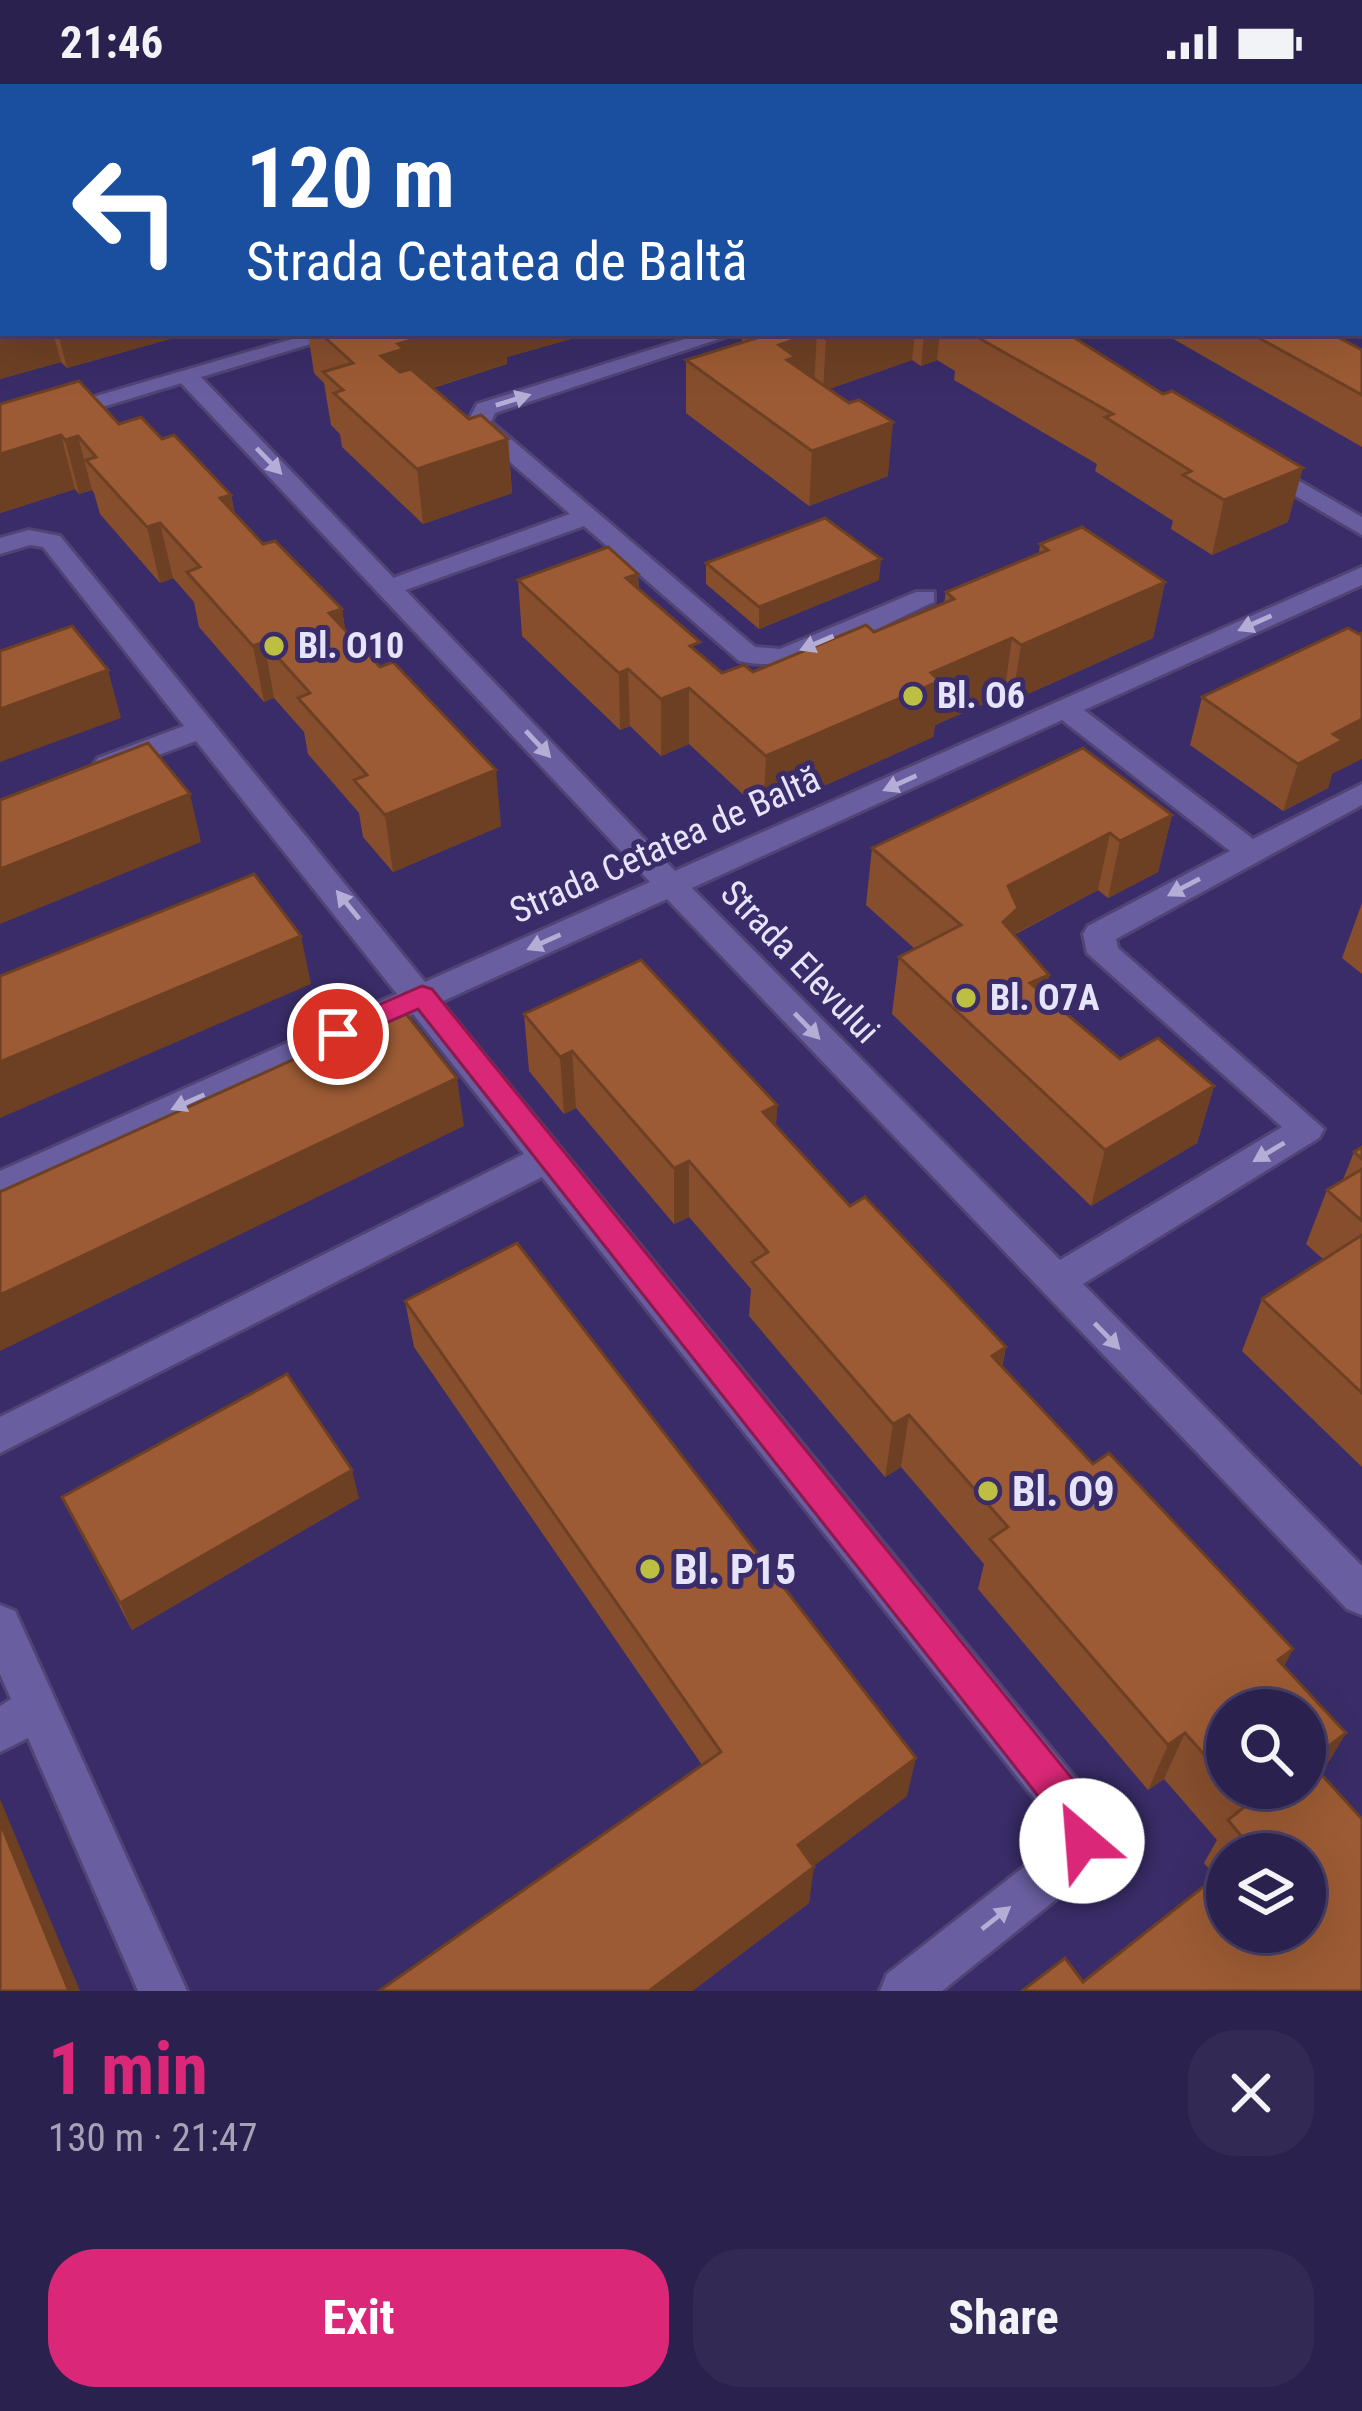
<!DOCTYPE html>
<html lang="en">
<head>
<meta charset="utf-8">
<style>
  :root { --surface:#2b214e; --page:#332955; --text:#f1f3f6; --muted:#a6a3b6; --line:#473e66; --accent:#db2777 }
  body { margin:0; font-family:"Roboto Condensed",sans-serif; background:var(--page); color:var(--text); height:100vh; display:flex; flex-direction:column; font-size:45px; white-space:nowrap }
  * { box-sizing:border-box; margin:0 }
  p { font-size:39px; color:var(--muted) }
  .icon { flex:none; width:66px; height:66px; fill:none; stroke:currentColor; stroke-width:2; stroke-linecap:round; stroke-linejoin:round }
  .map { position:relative; height:1907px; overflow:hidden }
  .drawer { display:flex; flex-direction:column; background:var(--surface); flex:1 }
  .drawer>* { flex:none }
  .hud { position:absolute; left:0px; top:0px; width:1362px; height:252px; box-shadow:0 12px 48px #0002,0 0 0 3px var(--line); background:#1a4fa0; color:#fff; overflow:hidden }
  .fabs { position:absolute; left:1206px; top:1605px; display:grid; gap:24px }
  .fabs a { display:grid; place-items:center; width:120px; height:120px; border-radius:50%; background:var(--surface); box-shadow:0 12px 48px #0002,0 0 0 3px var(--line); font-size:60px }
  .pin { position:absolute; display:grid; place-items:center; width:102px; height:102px; color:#fff; margin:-51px; border:6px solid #fff; border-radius:50%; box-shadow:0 3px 12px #0007 }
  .me { position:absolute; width:132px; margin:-66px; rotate:333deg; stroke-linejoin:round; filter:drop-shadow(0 0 9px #0008) }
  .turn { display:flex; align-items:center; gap:42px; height:252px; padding:0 48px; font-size:54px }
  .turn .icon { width:156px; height:156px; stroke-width:2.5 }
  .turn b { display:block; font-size:84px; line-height:102px }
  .round { display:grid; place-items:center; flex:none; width:126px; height:126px; border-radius:48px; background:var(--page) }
  .head { display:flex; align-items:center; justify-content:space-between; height:204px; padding:0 48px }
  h1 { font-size:72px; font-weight:700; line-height:90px; color:var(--accent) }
  .button { display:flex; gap:24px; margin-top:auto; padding:24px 48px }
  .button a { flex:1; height:138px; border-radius:48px; background:var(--accent); color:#fff; font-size:48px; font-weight:700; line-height:138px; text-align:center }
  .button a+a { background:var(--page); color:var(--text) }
  .status { display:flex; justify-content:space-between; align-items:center; height:84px; padding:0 60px; background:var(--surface); direction:ltr }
  .status svg { height:33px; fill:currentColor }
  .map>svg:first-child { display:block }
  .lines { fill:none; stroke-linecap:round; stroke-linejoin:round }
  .service-casing { stroke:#514475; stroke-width:6 }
  .minor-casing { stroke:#514475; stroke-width:6 }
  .tertiary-casing { stroke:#514475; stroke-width:6 }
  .service { fill:#695e9f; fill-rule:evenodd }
  .minor { fill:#695e9f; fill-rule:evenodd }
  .tertiary { fill:#695e9f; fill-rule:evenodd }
  .wall { fill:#864e2d; fill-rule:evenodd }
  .shaded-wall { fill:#6d4024 }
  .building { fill:#9c5b34; stroke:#6d4024; stroke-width:3 }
  .oneway { fill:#b4aed6 }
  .route { fill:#db2777; stroke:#8e194d; stroke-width:3 }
  .poi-dot { fill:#bdbf43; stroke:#392c68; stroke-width:4.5 }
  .labels { text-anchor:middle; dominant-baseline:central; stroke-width:10; stroke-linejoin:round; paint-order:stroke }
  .poi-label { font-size:36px; font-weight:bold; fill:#e6e4fa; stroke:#392c68; text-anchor:start }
  .street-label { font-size:36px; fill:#e6e4fa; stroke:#392c68 }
  .near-poi-label { font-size:42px; font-weight:bold; fill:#e6e4fa; stroke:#392c68; text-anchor:start }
</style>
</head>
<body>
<div class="status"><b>21:46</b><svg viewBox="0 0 49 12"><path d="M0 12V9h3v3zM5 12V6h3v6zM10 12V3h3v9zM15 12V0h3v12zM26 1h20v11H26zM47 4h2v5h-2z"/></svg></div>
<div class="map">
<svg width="1362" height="1907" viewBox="0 0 1362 1907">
  <rect width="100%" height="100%" fill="#392c68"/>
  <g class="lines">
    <defs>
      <g id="service">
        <polygon points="172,0 201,0 170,3"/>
        <polygon points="381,0 401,0 403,3 383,3"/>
        <polygon points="1362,48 1362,60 1359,61 1359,49"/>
        <path d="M704,249H737L495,329L491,338L755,563L780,565L916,508H934V518C876,543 803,593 739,577L584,442L400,508H382V498L570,430L471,344L467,339L477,320Z"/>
      </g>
      <g id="minor">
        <polygon points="114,0 134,0 136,3 116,3"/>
        <polygon points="629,0 649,0 651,3 631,3"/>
        <polygon points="1139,0 1161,0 1163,3 1141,3"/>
        <path d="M188,286L196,288L675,787L1362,483V501L1084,626L1253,755L1362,700V721L1116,855L1118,864L1324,1045L1319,1054L1083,1200L1362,1482V1531L1347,1525L667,815L441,918L1094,1717L1105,1757L1084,1793L942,1907H880L887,1890L1052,1761L1057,1743L542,1093L0,1369V1333L524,1070L413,930L0,1116V1087L397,910L196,657L118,686H98L94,680L98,674L184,642L43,463L30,461L0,470V454L29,446L60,452L425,898L650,798L180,298L177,293ZM1062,636L1230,767L1088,842L1083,850L1087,869L1282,1043L1060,1176L692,804Z"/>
        <polygon points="1261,375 1362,433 1362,451 1253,387 1253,377"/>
        <polygon points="0,1521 15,1527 187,1907 138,1907 28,1654 0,1668 0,1622 11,1615 0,1590"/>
      </g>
      <g id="tertiary">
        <polygon points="1179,0 1206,0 1177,3"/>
        <polygon points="313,249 347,249 0,354 0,340"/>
      </g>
    </defs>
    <!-- service casing -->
    <use href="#service" class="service-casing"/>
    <!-- minor casing -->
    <use href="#minor" class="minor-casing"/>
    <!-- tertiary casing -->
    <use href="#tertiary" class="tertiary-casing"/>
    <!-- service -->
    <use href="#service" class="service"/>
    <!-- minor -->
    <use href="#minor" class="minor"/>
    <!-- tertiary -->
    <use href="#tertiary" class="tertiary"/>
  </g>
  <!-- wall -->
  <g class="wall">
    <polygon points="229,0 339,0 343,3 230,3"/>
    <polygon points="478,0 626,0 627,3 483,3"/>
    <polygon points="674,0 980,0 975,3 679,3"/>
    <polygon points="1226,0 1362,0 1362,35 1359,36 1359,3 1215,3"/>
    <polygon points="1359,107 1362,109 1362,193 1359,192"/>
    <polygon points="0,135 3,249 191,249 67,284 61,278 0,295"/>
    <polygon points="308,249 592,249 507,273 507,280 433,304 469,335 508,355 512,409 423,440 342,363 340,350 331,341 324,299 314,289"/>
    <polygon points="742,249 1067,249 1288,438 1212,471 1171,445 1173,437 1095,387 1097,380 954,296 955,287 937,276 921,282 912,276 829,305 888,392 809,422 686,329 686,276 742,259"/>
    <polygon points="1163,249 1330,249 1362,266 1362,363"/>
    <polygon points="0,320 119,340 162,355 231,411 235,430 263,460 342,525 345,545 501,742 393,788 363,753 359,729 308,670 304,648 274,614 264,618 199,543 194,518 173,494 160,499 100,430 94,409 92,406 79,410 75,405 0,429"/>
    <polygon points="1040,460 1165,498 1153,554 1012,617 1004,611 935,641 933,653 763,729 689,660 661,672 630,642 620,646 522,552 518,496 638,490 639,505 700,570 722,589 753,588 874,548 944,519 946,508 1039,469"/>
    <polygon points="706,479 879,496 759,545 706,500"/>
    <polygon points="1202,613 1332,690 1328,704 1283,727 1190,661"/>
    <polygon points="1172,731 1158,788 1108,814 1098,806 1014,851 1049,891 1045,911 1120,975 1214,1002 1197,1059 1091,1122 892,930 899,873 915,865 866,821 872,764"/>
    <polygon points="1362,819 1362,890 1342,874"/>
    <path d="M641,876L777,1021L776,1042L850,1122L865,1113L1006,1263L1002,1283L1093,1380L1109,1369L1293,1565L1284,1582L1346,1649L1321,1690L1362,1735V1907H1022L1065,1874L1083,1898L1216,1793L1204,1779L1217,1756L1164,1695L1148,1706L978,1505L984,1480L901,1383L885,1393L749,1232L751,1205L689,1133L674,1140L576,1024L564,1030L529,987L524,930ZM1227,1626H1305V1704H1227ZM1227,1770H1305V1848H1227Z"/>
    <polygon points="1362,1063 1362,1383 1242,1267 1262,1215 1324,1176 1306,1160 1327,1106 1342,1098 1354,1068"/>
    <polygon points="405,1217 907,1712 813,1782 809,1819 692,1907 379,1907 702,1681 414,1263"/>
    <polygon points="62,1413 359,1414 132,1546"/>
  </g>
  <!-- shaded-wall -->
  <g class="shaded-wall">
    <polygon points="0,0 80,0 67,3 3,3 3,17 0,18"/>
    <polygon points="945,0 980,0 975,3 935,3"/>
    <polygon points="1350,0 1362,0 1362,35 1359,36 1359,3 1349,3"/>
    <polygon points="3,88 3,116 0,117 0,89"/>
    <polygon points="3,187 3,215 0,204 0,188"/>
    <polygon points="3,240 3,249 53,249 61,278 0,295 0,241"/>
    <polygon points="58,249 191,249 67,284"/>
    <polygon points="435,249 592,249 507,273 507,280 409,311 381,272 398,260"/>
    <polygon points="817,249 814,301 794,308 779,261"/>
    <polygon points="843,249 915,249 912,276 823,307 826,255"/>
    <polygon points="924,249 940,249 937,276 921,282"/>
    <polygon points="893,338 888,392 809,422 812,367"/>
    <polygon points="61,351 75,405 0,429 0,370"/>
    <polygon points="78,352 92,406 79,410 65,356"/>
    <polygon points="508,355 512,409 423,440 417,385"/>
    <polygon points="1303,384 1288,438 1212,471 1224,416"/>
    <polygon points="231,411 242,466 220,414"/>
    <polygon points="160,439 173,494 160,499 147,443"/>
    <polygon points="881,475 879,496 759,545 759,523"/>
    <polygon points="638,490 639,545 626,494"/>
    <polygon points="1165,498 1153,554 1012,617 1021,561"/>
    <polygon points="342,525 350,581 329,529"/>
    <polygon points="1012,554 1004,611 935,641 933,653 763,729 766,672 931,589"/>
    <polygon points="264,558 274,614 264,618 253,562"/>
    <polygon points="628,585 630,642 620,646 619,589"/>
    <polygon points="108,586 121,634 0,678 0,625"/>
    <polygon points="689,604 689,660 661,672 661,615"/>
    <polygon points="1362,635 1362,675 1332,690 1328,704 1283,727 1298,680 1333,650"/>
    <polygon points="496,686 501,742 393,788 385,731"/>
    <polygon points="190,710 201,758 0,840 0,785"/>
    <polygon points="1172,731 1158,788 1108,814 1120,757"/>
    <polygon points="1110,749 1098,806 999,858 1008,802"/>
    <polygon points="301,852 311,900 0,1034 0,978"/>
    <polygon points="1049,891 1038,948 1030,899"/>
    <polygon points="572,967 576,1024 564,1030 560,973"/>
    <polygon points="457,994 464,1042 0,1267 0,1211"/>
    <polygon points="1214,1002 1197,1059 1091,1122 1105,1066"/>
    <polygon points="777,1021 774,1077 763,1028"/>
    <polygon points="689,1077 689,1133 674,1140 674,1084"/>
    <polygon points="1006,1263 994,1317 992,1272"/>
    <polygon points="909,1331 901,1383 885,1393 893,1340"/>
    <polygon points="352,1386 359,1414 132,1546 120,1519"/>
    <polygon points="1293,1565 1268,1613 1278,1576"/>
    <polygon points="1185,1649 1164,1695 1148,1706 1168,1661"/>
    <polygon points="1346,1649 1317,1695 1309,1677"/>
    <polygon points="916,1674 907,1712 794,1797 798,1761"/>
    <polygon points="0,1715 80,1907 69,1907 0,1738"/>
    <polygon points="814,1783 809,1819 692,1907 649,1907"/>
  </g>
  <!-- building -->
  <g class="building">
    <polygon points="44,0 77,0 81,3 31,3"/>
    <polygon points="253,0 339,0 343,3 257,3"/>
    <polygon points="543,0 626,0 615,3 548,3"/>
    <polygon points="755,0 948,0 935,3 760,3"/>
    <polygon points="1226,0 1329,0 1336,3 1215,3"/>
    <polygon points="0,62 3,65 3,88 0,89"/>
    <polygon points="1359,107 1362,109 1362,145 1359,144"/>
    <polygon points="3,134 3,187 0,188 0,135"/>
    <polygon points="3,209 3,240 0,241 0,210"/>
    <polygon points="320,249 435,249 398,260 404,265 381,272 400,288 411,285 469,335 481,331 508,355 417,385 334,309 343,306 323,288 353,279"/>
    <polygon points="758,249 814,249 779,261 796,273 787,276 849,319 859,316 893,338 812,367 686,276 763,252"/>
    <polygon points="818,249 843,249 826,255"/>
    <polygon points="970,249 1067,249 1163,310 1172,307 1303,384 1224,416 1183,391 1191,387 1105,333 1113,330"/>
    <polygon points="1250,249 1330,249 1362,266 1362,311"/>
    <polygon points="79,297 119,340 141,333 162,355 174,351 231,411 220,414 263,460 275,457 342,525 329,529 380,583 393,578 496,686 385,731 354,696 367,691 298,614 310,609 264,558 253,562 187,488 200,483 160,439 147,443 86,376 96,373 78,352 65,356 61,351 0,370 0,320"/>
    <polygon points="825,434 881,475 759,523 706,479"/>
    <polygon points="1082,443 1165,498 1021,561 1012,554 931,589 940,597 766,672 689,604 661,615 628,585 619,589 518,496 608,463 638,490 626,494 700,558 690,562 722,589 744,581 753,588 866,541 874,548 954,515 946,508 1048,466 1040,460"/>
    <polygon points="72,542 108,586 0,625 0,567"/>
    <polygon points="1348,544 1359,550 1362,549 1362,635 1333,650 1343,656 1298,680 1202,613"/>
    <polygon points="148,659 190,710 0,785 0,716"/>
    <polygon points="1083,664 1172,731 1120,757 1110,749 1008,802 1018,824 1003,838 1049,891 1030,899 1120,975 1158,954 1214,1002 1105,1066 899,873 961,841 872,764"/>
    <polygon points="254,790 301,852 0,978 0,892"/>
    <polygon points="641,876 777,1021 763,1028 850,1122 865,1113 1006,1263 992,1272 1093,1380 1109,1369 1293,1565 1278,1576 1346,1649 1309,1677 1362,1735 1362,1907 1022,1907 1065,1874 1083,1898 1227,1784 1227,1848 1305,1848 1305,1770 1245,1770 1252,1765 1228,1736 1248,1720 1234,1704 1305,1704 1305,1626 1227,1626 1227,1696 1185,1649 1168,1661 990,1455 1008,1443 909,1331 893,1340 752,1178 768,1168 689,1077 674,1084 572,967 560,973 524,930"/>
    <polygon points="403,926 457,994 0,1211 0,1108"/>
    <polygon points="1362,1063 1362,1075 1354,1068"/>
    <polygon points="1362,1085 1362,1137 1327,1106"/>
    <polygon points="1362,1151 1362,1309 1262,1215"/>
    <polygon points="517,1159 916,1674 798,1761 814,1783 649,1907 379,1907 721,1668 405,1217"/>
    <polygon points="287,1290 352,1386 120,1519 62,1413"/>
    <polygon points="0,1738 69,1907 0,1907"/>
  </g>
  <!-- one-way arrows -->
  <defs><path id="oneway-solid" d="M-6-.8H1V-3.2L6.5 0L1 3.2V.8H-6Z" transform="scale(3)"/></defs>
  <g class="oneway">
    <use href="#oneway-solid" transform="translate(513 316) rotate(-17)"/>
    <use href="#oneway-solid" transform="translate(269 377) rotate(46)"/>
    <use href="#oneway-solid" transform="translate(1255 539) rotate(156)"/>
    <use href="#oneway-solid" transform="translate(817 559) rotate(157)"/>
    <use href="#oneway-solid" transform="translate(538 660) rotate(47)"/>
    <use href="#oneway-solid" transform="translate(900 699) rotate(156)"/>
    <use href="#oneway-solid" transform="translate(1184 803) rotate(152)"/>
    <use href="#oneway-solid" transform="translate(348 821) rotate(-129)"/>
    <use href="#oneway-solid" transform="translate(544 858) rotate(156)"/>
    <use href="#oneway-solid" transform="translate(807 942) rotate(46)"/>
    <use href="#oneway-solid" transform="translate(188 1018) rotate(156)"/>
    <use href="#oneway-solid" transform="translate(1269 1068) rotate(149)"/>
    <use href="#oneway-solid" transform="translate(1107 1252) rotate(46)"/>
    <use href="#oneway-solid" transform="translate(996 1834) rotate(-38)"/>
  </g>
  <!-- route -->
  <polygon class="route" points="422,902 432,905 1092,1719 1101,1757 1096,1770 1082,1776 1069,1770 1061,1741 418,925 338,960 324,950 328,943"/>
  <!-- markers -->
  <g class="poi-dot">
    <circle cx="274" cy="562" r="12"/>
    <circle cx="913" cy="612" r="12"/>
    <circle cx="966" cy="914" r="12"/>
    <circle cx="988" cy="1407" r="12"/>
    <circle cx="650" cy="1485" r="12"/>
  </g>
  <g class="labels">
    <!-- poi labels -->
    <g class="poi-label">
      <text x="298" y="562">Bl. O10</text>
      <text x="937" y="612">Bl. O6</text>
      <text x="990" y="914">Bl. O7A</text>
    </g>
    <!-- street labels -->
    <g class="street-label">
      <text transform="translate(665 761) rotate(-24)">Strada Cetatea de Baltă</text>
      <text transform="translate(800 878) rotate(46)">Strada Elevului</text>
    </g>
    <!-- near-poi labels -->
    <g class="near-poi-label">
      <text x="1012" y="1407">Bl. O9</text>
      <text x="674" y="1485">Bl. P15</text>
    </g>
  </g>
</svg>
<div class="fabs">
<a><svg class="icon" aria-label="search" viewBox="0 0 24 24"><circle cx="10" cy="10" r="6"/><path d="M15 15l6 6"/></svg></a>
<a><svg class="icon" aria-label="layers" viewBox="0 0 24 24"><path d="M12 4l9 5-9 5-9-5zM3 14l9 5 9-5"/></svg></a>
</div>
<div class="pin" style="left:338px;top:950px;background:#d93025"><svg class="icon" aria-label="arrive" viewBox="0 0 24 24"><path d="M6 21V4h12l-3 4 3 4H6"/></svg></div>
<svg class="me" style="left:1082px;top:1757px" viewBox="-20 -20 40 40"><circle r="19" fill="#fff"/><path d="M0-13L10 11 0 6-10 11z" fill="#db2777"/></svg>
<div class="hud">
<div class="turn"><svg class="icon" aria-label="left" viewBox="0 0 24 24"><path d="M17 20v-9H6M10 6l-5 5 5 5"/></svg><div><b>120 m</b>Strada Cetatea de Baltă</div></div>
</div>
</div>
<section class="drawer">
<div class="head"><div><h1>1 min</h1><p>130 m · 21:47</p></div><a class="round"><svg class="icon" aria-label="close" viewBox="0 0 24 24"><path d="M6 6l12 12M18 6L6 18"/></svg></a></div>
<div class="button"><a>Exit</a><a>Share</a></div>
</section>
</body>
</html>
